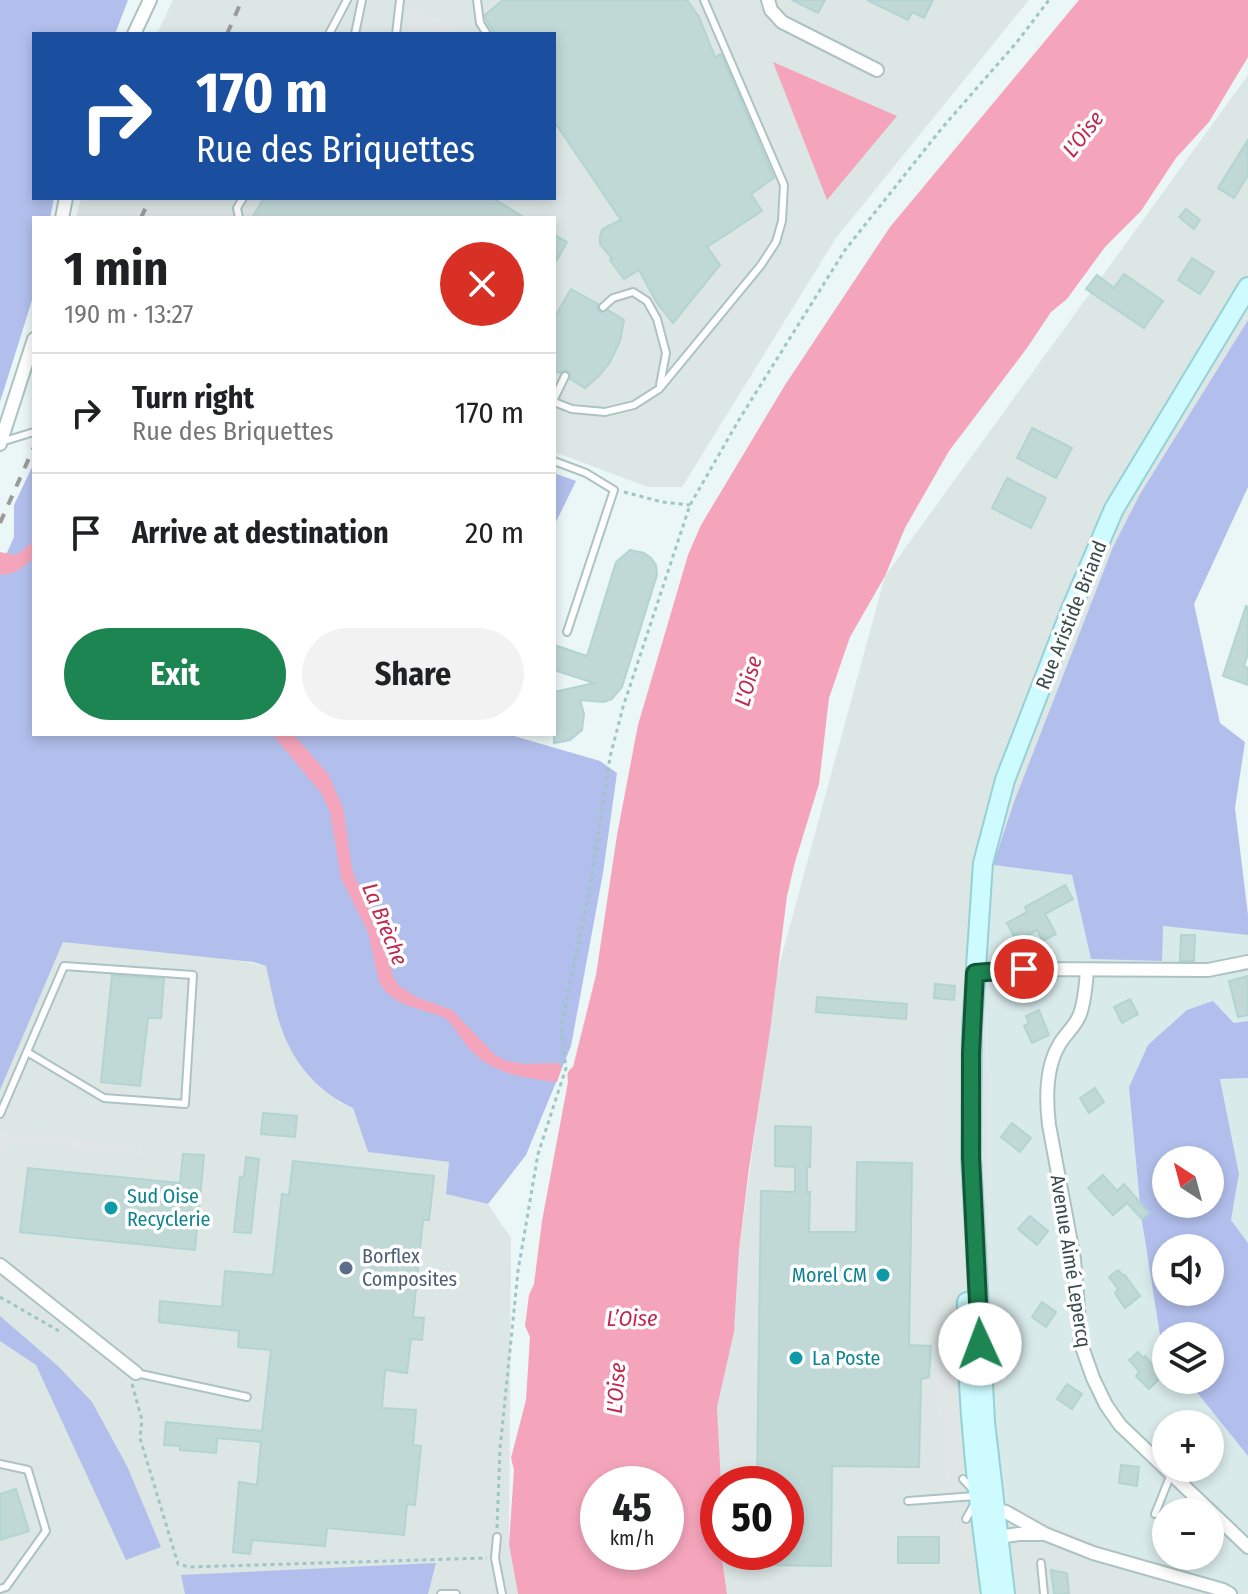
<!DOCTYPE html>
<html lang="en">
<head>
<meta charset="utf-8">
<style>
  :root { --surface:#fff; --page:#f2f2f2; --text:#202124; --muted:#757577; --line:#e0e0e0; --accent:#1d8551 }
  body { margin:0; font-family:"Fira Sans Condensed",sans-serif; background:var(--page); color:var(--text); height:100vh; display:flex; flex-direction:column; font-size:30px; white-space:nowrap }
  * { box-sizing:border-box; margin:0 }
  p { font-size:26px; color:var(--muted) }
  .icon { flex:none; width:44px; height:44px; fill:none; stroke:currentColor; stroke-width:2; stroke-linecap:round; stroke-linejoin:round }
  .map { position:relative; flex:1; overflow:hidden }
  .details { position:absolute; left:32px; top:216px; width:524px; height:520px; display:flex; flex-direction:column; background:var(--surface); border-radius:0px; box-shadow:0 4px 12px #0003 }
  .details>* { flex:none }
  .banner { position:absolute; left:32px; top:32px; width:524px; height:168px; border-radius:0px; box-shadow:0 4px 12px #0003; background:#1a4fa0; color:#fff; overflow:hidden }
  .needle { width:52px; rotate:324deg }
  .tools { position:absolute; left:1152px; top:1146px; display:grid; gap:16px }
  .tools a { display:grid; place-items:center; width:72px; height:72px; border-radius:50%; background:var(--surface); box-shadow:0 4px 12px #0003; font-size:40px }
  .speed { position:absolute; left:580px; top:1466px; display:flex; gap:16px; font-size:40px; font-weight:700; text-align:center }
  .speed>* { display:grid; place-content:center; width:104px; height:104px; border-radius:50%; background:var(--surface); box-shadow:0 4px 12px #0003; line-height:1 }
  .speed small { font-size:20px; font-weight:400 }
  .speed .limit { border:12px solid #d22; background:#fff; color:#111 }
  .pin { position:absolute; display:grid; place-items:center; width:68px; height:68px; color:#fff; margin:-34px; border:4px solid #fff; border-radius:50%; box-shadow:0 2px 8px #0007 }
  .me { position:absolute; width:88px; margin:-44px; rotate:358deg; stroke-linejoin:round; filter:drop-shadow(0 0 6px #0008) }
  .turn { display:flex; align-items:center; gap:28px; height:168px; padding:0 32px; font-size:36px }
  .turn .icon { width:104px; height:104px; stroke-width:2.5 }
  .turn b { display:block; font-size:56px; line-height:68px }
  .round { display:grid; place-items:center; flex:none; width:84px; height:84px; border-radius:42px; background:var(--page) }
  .headline { display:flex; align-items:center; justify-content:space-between; height:136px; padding:0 32px }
  h1 { font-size:48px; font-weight:700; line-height:60px }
  .action { display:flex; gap:16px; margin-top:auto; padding:16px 32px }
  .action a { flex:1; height:92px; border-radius:48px; background:var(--accent); color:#fff; font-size:32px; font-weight:700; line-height:92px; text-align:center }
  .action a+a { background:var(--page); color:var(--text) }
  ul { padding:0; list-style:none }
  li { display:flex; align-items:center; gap:24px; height:120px; padding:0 32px; border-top:2px solid var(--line) }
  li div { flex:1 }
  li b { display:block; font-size:30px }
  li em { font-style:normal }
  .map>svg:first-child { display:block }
  .residential { fill:#d9eaeb; fill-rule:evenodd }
  .industrial { fill:#dce6e5 }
  .green { fill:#b2bfec; fill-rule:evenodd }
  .parking { fill:#e0e5e5 }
  .water { fill:#f5a5bb; fill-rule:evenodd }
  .building { fill:#c0d9d7; stroke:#b2d4d2; stroke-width:2 }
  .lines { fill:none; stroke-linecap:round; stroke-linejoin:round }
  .lane-casing { stroke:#adc3c3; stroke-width:10 }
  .street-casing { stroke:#adc3c3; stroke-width:16 }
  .secondary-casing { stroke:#96d1d6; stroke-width:22 }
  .path { stroke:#9dc6c4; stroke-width:3; stroke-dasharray:4 4; stroke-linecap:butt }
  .lane { stroke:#fff; stroke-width:6 }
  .street { stroke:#fff; stroke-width:12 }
  .secondary { stroke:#cdfbff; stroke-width:18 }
  .rail { stroke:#9a9a9a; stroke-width:4; stroke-dasharray:10 10; stroke-linecap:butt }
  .route-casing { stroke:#135635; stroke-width:20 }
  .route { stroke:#1d8551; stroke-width:14 }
  .culture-dot { fill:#0f9aa8; stroke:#fff; stroke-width:3 }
  .service-dot { fill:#5c6f8a; stroke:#fff; stroke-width:3 }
  .labels { text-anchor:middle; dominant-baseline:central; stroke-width:7; stroke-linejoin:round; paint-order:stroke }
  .street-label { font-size:20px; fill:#384c4a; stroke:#fff }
  .culture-label { font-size:20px; fill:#0d838f; stroke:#fff; text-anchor:start }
  .service-label { font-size:20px; fill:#4e5e75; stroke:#fff; text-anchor:start }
  .water-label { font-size:22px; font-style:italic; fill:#c0294f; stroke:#fff }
</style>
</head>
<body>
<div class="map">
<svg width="1248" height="1594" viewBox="0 0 1248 1594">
  <rect width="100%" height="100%" fill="#ebf6f6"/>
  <!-- residential -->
  <g class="residential">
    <path d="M993,865L1072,875L1162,926L1248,935V1021L1235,1023L1213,1001L1141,1215L1162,1348L1166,1353V1380H1187L1248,1456V1594L1113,1550L999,1501L988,1194L986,989ZM1166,1424H1210V1468H1166ZM1166,1512H1210V1556H1166Z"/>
    <polygon points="1220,1078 1248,1078 1248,1243 1231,1220 1239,1174"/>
  </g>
  <!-- industrial -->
  <g class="industrial">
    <polygon points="173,0 1029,0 836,238 682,487 648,487 554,452 554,218 76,218 81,198 554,198 554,34 157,34"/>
    <polygon points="1248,75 1248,320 1140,494 1006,830 993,865 986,989 988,1194 999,1500 1113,1550 1248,1594 727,1594 721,1552 786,1552 786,1484 721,1484 716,1407 734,1332 739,1250 776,977 885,576"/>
    <polygon points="0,914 266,966 339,1102 353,1108 368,1152 449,1162 446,1194 488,1204 511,1238 509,1543 518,1594 0,1594"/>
  </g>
  <!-- green -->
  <g class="green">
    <polygon points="0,0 128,0 115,34 34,34 34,198 54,198 50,218 34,218 34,294 0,402"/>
    <polygon points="1248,320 1248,487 1194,604 1220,723 1245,742 1235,808 1248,915 1248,935 1163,926 1162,961 1091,959 1072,875 993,865 1014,802 1113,547 1140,494"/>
    <path d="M34,463V734H507L600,761L617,773L603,873L571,1046L526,1155L488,1204L446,1194L449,1162L368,1152L353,1108C319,1093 293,1063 281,1027C274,1008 271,986 266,966L253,962L63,942L0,1090V568L14,537V505Z"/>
    <polygon points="554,473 576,481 554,526"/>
    <path d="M1213,1001L1234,1023L1248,1021V1078L1220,1079L1239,1174L1231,1220L1248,1243V1456L1187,1380H1210V1336H1166V1353L1162,1348L1141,1215L1129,1087L1148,1045L1187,1010ZM1166,1160H1210V1204H1166ZM1166,1248H1210V1292H1166Z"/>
    <polygon points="0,1316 59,1367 92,1402 127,1466 161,1547 126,1560 36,1365 0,1341"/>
    <polygon points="436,1563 428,1594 185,1594 181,1575"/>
  </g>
  <!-- parking -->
  <g class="parking">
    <polygon points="409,3 454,25 452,34 405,34"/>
    <polygon points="0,1129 143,1145 141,1157 10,1144 0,1169"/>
    <polygon points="955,1372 969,1474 951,1490 947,1490 933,1375"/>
    <polygon points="960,1516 974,1523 978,1553 958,1556 953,1517"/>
  </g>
  <!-- water -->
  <g class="water">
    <path d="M1079,0H1248V57L1209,122L1176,158L1141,211L1105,247L1067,299L1051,312L1027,348L949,451L905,528L885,576L850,637L829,698L819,784L795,862L787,896L770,1031L749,1168L739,1250L734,1332L717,1407L721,1484H718V1552H721L727,1594H518L509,1544L514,1470L511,1458L526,1400L530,1337L525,1326L529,1295L534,1284L542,1221L568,1082C567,1075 567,1071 573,1067L596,975L617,835L638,725L688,555L701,525L785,385L890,227ZM598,1484H666V1552H598Z"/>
    <polygon points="773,62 897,116 827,200"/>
    <path d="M34,541V558C24,566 13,577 0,574V552L16,555Z"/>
    <path d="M272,734H293L328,774L343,808L352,869L356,880L379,921L393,977L399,986L418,998L452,1010L494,1054L506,1061L524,1064L559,1063L562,1067L557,1082C522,1078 491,1074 467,1046C460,1037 453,1023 443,1017C439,1015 435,1014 431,1013C410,1006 390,1002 379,982L368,932L341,878L330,812L322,794Z"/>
  </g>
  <!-- building -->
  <g class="building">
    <polygon points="503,0 687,0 699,17 715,57 721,54 774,178 751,194 762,211 707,247 720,265 673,323 657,303 639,270 624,279 610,260 612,259 600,244 600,236 602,230 608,226 621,220 554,121 554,34 495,34 486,20 485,15"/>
    <polygon points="792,0 825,0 818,13"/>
    <polygon points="867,0 933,0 924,18 912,12 908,20"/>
    <polygon points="1248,140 1248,175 1234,198 1218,188"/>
    <polygon points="264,198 493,198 525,218 252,218"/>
    <polygon points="1186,209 1200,220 1194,229 1179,217"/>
    <polygon points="554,235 567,242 554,265"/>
    <polygon points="1192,258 1214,272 1200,294 1178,280"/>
    <polygon points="1124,274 1163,301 1144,328 1086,289 1097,275 1114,288"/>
    <polygon points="571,289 598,304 597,309 600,312 608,310 624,320 620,341 610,362 598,377 585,388 570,379 571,375 568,371 564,370 560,373 554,370 554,318"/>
    <polygon points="1032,428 1072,448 1056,478 1017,458"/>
    <polygon points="1007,478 1046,498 1031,528 992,508"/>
    <polygon points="630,550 644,553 651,558 656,565 657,575 622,687 612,699 604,702 580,700 584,714 582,730 570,740 554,743 554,692 594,683 554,670 554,645 587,656 616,562"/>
    <polygon points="1246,606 1248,607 1248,653 1244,666 1248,668 1248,685 1223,676"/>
    <polygon points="1065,885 1073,899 1045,914 1056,934 1043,941 1037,930 1017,942 1007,923 1027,912 1025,907"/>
    <polygon points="1181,935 1195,935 1194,961 1180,961"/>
    <polygon points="112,975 164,979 161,1018 148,1018 140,1086 101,1082"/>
    <polygon points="1248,976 1248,1015 1238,1017 1229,981"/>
    <polygon points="935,984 955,986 954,1000 934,998"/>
    <polygon points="817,997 907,1004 906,1019 816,1012"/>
    <polygon points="1130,999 1138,1014 1122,1023 1114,1007"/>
    <polygon points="1039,1010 1049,1035 1032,1043 1024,1026 1029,1023 1026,1016"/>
    <polygon points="1095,1088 1104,1102 1089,1113 1080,1098"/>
    <polygon points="263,1113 297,1116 295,1137 261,1134"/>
    <polygon points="1012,1123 1031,1138 1020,1152 1001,1137"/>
    <polygon points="775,1126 811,1127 810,1167 807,1167 807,1192 810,1192 809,1232 856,1232 857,1162 912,1163 909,1345 931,1346 929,1377 921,1379 919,1467 832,1466 831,1566 756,1565 756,1552 786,1552 786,1484 757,1484 761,1191 795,1192 795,1167 775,1166"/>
    <polygon points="183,1154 204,1155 195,1250 20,1232 28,1168 180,1183"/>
    <polygon points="246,1157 259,1159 251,1233 234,1232 240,1177 244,1178"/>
    <polygon points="293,1161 434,1176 429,1220 423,1220 413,1317 424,1318 422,1340 411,1339 407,1373 385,1370 382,1408 416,1410 413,1445 421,1446 415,1505 407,1504 404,1535 327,1528 325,1546 252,1540 250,1554 233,1552 239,1482 257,1485 261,1442 217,1438 216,1453 180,1450 180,1446 164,1445 166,1422 262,1431 271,1350 238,1347 239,1331 159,1322 160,1301 222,1307 225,1271 273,1275 282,1194 289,1195"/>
    <polygon points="1103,1175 1117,1191 1124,1184 1149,1213 1142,1219 1127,1203 1113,1215 1088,1188"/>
    <polygon points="1030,1216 1048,1231 1037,1245 1018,1229"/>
    <polygon points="1118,1270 1124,1276 1125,1275 1140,1296 1125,1308 1115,1293 1118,1289 1109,1277"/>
    <polygon points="1042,1302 1056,1312 1046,1327 1032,1317"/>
    <polygon points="1138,1352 1143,1358 1145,1356 1162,1376 1149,1389 1136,1376 1139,1371 1129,1360"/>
    <polygon points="1067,1384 1082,1394 1072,1409 1057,1399"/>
    <polygon points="1121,1465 1139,1467 1137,1486 1119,1483"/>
    <polygon points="16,1489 29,1531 0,1540 0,1494"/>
    <rect x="898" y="1537" width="41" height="26"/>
    <polygon points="1051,1570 1067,1573 1069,1594 1054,1594"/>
  </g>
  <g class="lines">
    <defs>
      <g id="lane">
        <polyline points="477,0 480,23 487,34"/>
        <polyline points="329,34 347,0"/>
        <polyline points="355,34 362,0"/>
        <polyline points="396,34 400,0"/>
        <polyline points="239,218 237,208 243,198"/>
        <polyline points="603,307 613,298 633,292 647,301 657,319 666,353 660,385"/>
        <polyline points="554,399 565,376"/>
        <polyline points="554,402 572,409 605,412 634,405 659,389 761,265 776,242 782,221 784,185 704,0"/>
        <polyline points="1,442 34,432"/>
        <polyline points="554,461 586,473 614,490 567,632"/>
        <polyline points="0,1114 64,966 193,975 185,1104 104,1098 27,1052"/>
        <polyline points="136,1373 247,1397"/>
        <polyline points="0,1464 28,1470 46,1531 6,1587 0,1589"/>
        <polyline points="963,1479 974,1491"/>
        <polyline points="908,1501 975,1496"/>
        <polyline points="1155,1514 1171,1474"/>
        <polyline points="966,1519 975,1503"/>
        <polyline points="497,1537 495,1558 502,1594"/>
        <polyline points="1041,1563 1044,1594"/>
        <polyline points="441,1594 456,1594"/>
      </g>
      <g id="street">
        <polyline points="768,0 771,10 782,22 877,70"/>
        <polyline points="134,34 150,0"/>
        <polyline points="62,218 66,198"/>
        <polyline points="0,444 34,339"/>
        <path d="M1087,970C1086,984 1085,1000 1080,1014C1076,1026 1065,1034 1059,1045C1046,1067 1046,1100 1049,1125L1074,1259L1081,1344L1093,1378L1106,1405L1120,1425L1248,1547"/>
        <polyline points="975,973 1024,969 1208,970 1248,962"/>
        <polyline points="0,1265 136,1373"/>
        <polyline points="990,1508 1006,1512 1045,1534 1093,1553 1223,1590 1230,1594"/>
        <polyline points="992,1538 1019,1534 1041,1534"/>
      </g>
      <g id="secondary">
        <path d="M967,1302C966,1400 978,1497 991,1594"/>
        <polyline points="1005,1594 985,1422 971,1157 972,1027 983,863 1005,780 1072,607 1114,509 1248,287"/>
      </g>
    </defs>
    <!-- lane casing -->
    <use href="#lane" class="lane-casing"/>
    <!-- street casing -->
    <use href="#street" class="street-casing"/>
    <!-- secondary casing -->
    <use href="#secondary" class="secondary-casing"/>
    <!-- path -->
    <g class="path">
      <polyline points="624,492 662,502 690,505"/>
      <polyline points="0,1297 59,1331"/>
      <polyline points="132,1384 142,1420 140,1438 178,1564 189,1567 487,1558"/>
      <polyline points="497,1528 500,1449 518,1271 538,1154 566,1068 561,1027 590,888 610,757 623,707 690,505 740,418 845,250 942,128 1017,42 1049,0"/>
    </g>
    <!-- lane -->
    <use href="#lane" class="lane"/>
    <!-- street -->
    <use href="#street" class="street"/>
    <!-- secondary -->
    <use href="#secondary" class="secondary"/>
    <!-- rail -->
    <g class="rail">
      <polyline points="227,34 242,0"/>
      <polyline points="141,218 150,198"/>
      <polyline points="0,523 34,447"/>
    </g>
  </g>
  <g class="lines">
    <defs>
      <polyline id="route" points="980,1344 971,1157 971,1053 975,973 1024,969"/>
    </defs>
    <!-- route casing -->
    <use href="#route" class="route-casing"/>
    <!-- route -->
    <use href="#route" class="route"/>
  </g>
  <!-- markers -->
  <g class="culture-dot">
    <circle cx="111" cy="1208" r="8"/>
    <circle cx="883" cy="1275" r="8"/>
    <circle cx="796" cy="1358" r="8"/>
  </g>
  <circle class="service-dot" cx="346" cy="1268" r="8"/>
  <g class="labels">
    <!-- street labels -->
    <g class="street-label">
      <text transform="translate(1071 615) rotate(-68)">Rue Aristide Briand</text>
      <text transform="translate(1071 1261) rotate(81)">Avenue Aimé Lepercq</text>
    </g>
    <!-- culture labels -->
    <g class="culture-label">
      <text x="127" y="1196">Sud Oise<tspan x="127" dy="23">Recyclerie</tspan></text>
      <text x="867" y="1275" text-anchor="end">Morel CM</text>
      <text x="812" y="1358">La Poste</text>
    </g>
    <!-- service labels -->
    <g class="service-label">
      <text x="362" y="1256">Borflex<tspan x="362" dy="23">Composites</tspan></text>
    </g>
    <!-- water labels -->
    <g class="water-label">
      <text transform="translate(1083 134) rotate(-52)">L'Oise</text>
      <text transform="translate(748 681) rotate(-75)">L'Oise</text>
      <text transform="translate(385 924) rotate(68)">La Brèche</text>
      <text x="632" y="1318">L’Oise</text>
      <text transform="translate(616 1388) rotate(-86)">L'Oise</text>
    </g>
  </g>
</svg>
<div class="tools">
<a><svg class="needle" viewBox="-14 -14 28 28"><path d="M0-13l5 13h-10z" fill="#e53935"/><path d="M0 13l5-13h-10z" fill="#757577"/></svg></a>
<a><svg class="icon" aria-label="sound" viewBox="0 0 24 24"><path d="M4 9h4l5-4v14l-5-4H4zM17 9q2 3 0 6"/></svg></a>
<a><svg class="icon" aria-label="layers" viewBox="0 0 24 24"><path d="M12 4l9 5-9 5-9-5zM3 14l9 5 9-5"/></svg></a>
<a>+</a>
<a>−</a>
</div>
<div class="speed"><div>45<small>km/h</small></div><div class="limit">50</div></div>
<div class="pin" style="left:1024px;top:969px;background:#d93025"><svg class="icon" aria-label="arrive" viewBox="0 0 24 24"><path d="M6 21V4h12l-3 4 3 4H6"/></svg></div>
<svg class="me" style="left:980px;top:1344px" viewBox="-20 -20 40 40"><circle r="19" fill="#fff"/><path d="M0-13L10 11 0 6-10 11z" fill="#1d8551"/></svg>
<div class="banner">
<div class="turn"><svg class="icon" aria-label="right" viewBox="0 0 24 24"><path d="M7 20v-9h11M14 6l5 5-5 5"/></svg><div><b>170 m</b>Rue des Briquettes</div></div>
</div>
<section class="details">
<div class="headline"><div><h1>1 min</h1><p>190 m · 13:27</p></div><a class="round" style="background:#d93025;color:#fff"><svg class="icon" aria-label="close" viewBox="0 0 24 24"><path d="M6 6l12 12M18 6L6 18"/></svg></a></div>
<ul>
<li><svg class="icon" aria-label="right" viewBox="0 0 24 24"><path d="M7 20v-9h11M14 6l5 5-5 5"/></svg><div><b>Turn right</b><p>Rue des Briquettes</p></div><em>170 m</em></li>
<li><svg class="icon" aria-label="arrive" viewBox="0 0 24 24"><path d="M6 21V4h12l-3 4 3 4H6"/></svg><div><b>Arrive at destination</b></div><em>20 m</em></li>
</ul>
<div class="action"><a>Exit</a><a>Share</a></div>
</section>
</div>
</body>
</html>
